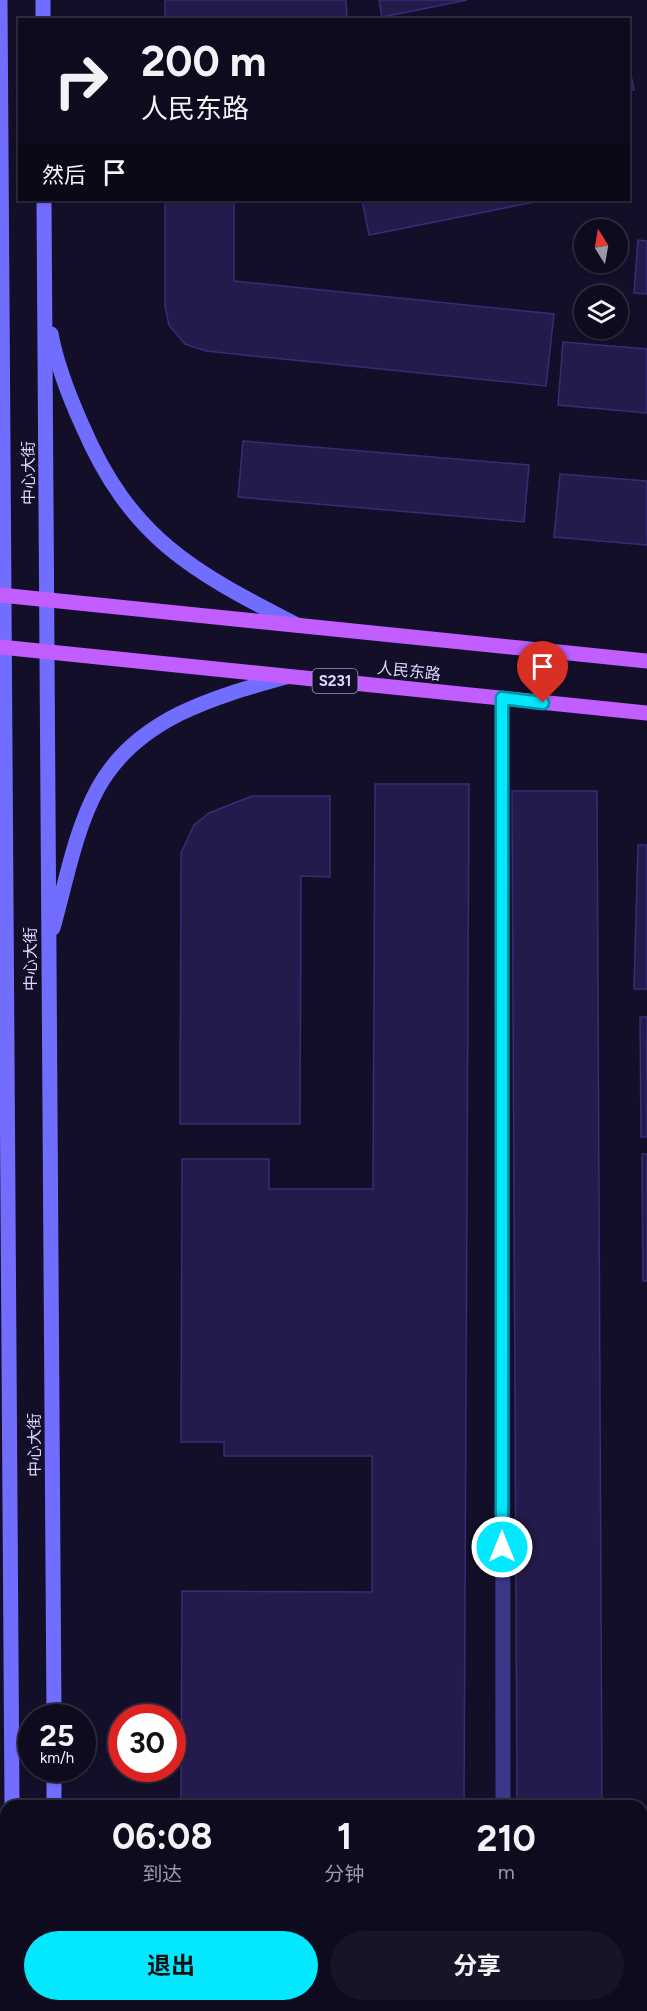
<!DOCTYPE html>
<html lang="zh">
<head>
<meta charset="utf-8">
<style>
  :root { --surface:#0e0b1f; --page:#171428; --text:#f1f3f6; --muted:#9b9ba4; --line:#2e2b3d; --accent:#03e7ff }
  body { margin:0; font-family:Figtree,"Noto Sans SC",sans-serif; background:var(--page); color:var(--text); height:100vh; display:flex; flex-direction:column; font-size:22px; white-space:nowrap }
  * { box-sizing:border-box; margin:0 }
  p { font-size:20px; color:var(--muted) }
  .icon { flex:none; width:33px; height:33px; fill:none; stroke:currentColor; stroke-width:2; stroke-linecap:round; stroke-linejoin:round }
  .map { position:relative; flex:1; overflow:hidden }
  .details { position:absolute; left:0px; top:1800px; width:648px; height:212px; display:flex; flex-direction:column; background:var(--surface); border-radius:18px 18px 0 0; box-shadow:0 2px 4px #0004,0 0 0 2px var(--line) }
  .details>* { flex:none }
  .guide { position:absolute; left:18px; top:18px; width:612px; height:183px; border-radius:0px; box-shadow:0 2px 4px #0004,0 0 0 2px var(--line); background:#0e0b1f; color:var(--text); overflow:hidden }
  .needle { width:39px; rotate:349deg }
  .fabs { position:absolute; left:574px; top:219px; display:grid; gap:12px }
  .fabs a { display:grid; place-items:center; width:54px; height:54px; border-radius:50%; background:var(--surface); box-shadow:0 2px 4px #0004,0 0 0 2px var(--line); font-size:30px }
  .speed { position:absolute; left:18px; top:1704px; display:flex; gap:12px; font-size:30px; font-weight:700; text-align:center }
  .speed>* { display:grid; place-content:center; width:78px; height:78px; border-radius:50%; background:var(--surface); box-shadow:0 2px 4px #0004,0 0 0 2px var(--line); line-height:1 }
  .speed small { font-size:15px; font-weight:400 }
  .speed .limit { border:9px solid #d22; background:#fff; color:#111 }
  .pin { position:absolute; display:grid; place-items:center; width:51px; height:51px; color:#fff; margin:-62px -26px; border-radius:50% 50% 50% 0; rotate:-45deg; box-shadow:0 0 6px #0007 }
  .pin .icon { rotate:45deg }
  .me { position:absolute; width:66px; margin:-33px; rotate:0deg; stroke-linejoin:round; filter:drop-shadow(0 0 4px #0008) }
  .turn { display:flex; align-items:center; gap:21px; height:126px; padding:0 24px; font-size:27px }
  .turn .icon { width:78px; height:78px; stroke-width:2.5 }
  .turn b { display:block; font-size:42px; line-height:51px }
  .then { display:flex; align-items:center; height:57px; padding:0 24px; background:#0003; gap:12px; font-size:22px }
  .eta { display:flex; justify-content:space-evenly; align-items:center; height:102px; text-align:center }
  .eta b { font-size:36px; font-weight:700; line-height:42px }
  .cta { display:flex; gap:12px; margin-top:auto; padding:12px 24px }
  .cta a { flex:1; height:69px; border-radius:36px; background:var(--accent); color:#111; font-size:24px; font-weight:700; line-height:69px; text-align:center }
  .cta a+a { background:var(--page); color:var(--text) }
  .map>svg:first-child { display:block }
  .building { fill:#241a4b; stroke:#3a2b78; stroke-width:1.5 }
  .lines { fill:none; stroke-linecap:round; stroke-linejoin:round }
  .street { stroke:#3b388a; stroke-width:15 }
  .secondary { stroke:#716eff; stroke-width:15 }
  .primary { stroke:#c25eff; stroke-width:15 }
  .route-casing { stroke:#0296a6; stroke-width:15 }
  .route { stroke:#03e7ff; stroke-width:10 }
  .labels { text-anchor:middle; dominant-baseline:central; stroke-width:6; stroke-linejoin:round; paint-order:stroke }
  .shield { fill:#130f29; stroke:#9f9bbf; stroke-width:1.5 }
  .shield-label { font-size:15px; font-weight:bold; fill:#dbd7ff }
  .street-label { font-size:16px; fill:#dbd7ff; stroke:#130f29 }
</style>
</head>
<body>
<div class="map">
<svg width="647" height="2011" viewBox="0 0 647 2011">
  <rect width="100%" height="100%" fill="#130f29"/>
  <!-- building -->
  <g class="building">
    <polygon points="165,0 346,0 347,20 165,20"/>
    <polygon points="379,0 467,0 382,17"/>
    <polygon points="628,61 634,90 628,91"/>
    <polygon points="165,200 234,200 234,281 554,314 546,386 206,351 185,344 169,325 165,306"/>
    <polygon points="362,200 545,200 369,235"/>
    <polygon points="638,240 647,241 647,294 634,293"/>
    <polygon points="563,342 647,349 647,413 558,405"/>
    <polygon points="243,441 529,465 524,522 238,497"/>
    <polygon points="560,474 647,481 647,545 554,537"/>
    <polygon points="375,784 469,784 464,1806 181,1806 182,1591 372,1592 372,1456 224,1456 224,1442 181,1442 182,1159 269,1159 269,1189 373,1189"/>
    <polygon points="512,791 597,791 602,1806 517,1806"/>
    <polygon points="252,796 330,796 330,877 301,876 300,1124 180,1124 181,853 194,825 209,813"/>
    <polygon points="638,845 647,845 647,989 634,989"/>
    <polygon points="640,1017 647,1017 647,1137 641,1137"/>
    <polygon points="642,1154 647,1154 647,1281 643,1281"/>
    <polygon points="644,1913 647,1913 647,2011 645,2011"/>
    <polygon points="191,2006 467,2006 468,2011 191,2011"/>
    <rect x="518" y="2006" width="73" height="5"/>
  </g>
  <g class="lines">
    <!-- street -->
    <g class="street">
      <polyline points="502,698 503,1806"/>
      <polyline points="642,1860 647,1860"/>
      <polyline points="503,2006 503,2011"/>
    </g>
    <!-- secondary -->
    <g class="secondary">
      <polyline points="0,0 12,1806"/>
      <polyline points="43,0 43,20"/>
      <polyline points="44,200 54,1718"/>
      <path d="M51,334C57,366 69,396 82,425C131,539 192,571 297,625"/>
      <path d="M53,928C66,882 75,830 98,788C137,718 214,697 286,677"/>
      <polyline points="54,1768 54,1806"/>
      <polyline points="14,2006 14,2011"/>
      <polyline points="56,2006 56,2011"/>
    </g>
    <!-- primary -->
    <g class="primary">
      <polyline points="0,595 647,661"/>
      <polyline points="0,647 647,713"/>
    </g>
  </g>
  <g class="lines">
    <defs>
      <polyline id="route" points="502,1547 502,698 543,703"/>
    </defs>
    <!-- route casing -->
    <use href="#route" class="route-casing"/>
    <!-- route -->
    <use href="#route" class="route"/>
  </g>
  <g class="labels">
    <!-- shield labels -->
    <rect class="shield" x="312.5" y="669" width="45" height="24" rx="4.5"/>
    <g class="shield-label">
      <text x="335" y="681">S231</text>
    </g>
    <!-- street labels -->
    <g class="street-label">
      <text transform="translate(28 473) rotate(-90)">中心大街</text>
      <text transform="translate(409 671) rotate(6)">人民东路</text>
      <text transform="translate(30 959) rotate(-90)">中心大街</text>
      <text transform="translate(34 1445) rotate(-90)">中心大街</text>
    </g>
  </g>
</svg>
<div class="fabs">
<a><svg class="needle" viewBox="-14 -14 28 28"><path d="M0-13l5 13h-10z" fill="#e53935"/><path d="M0 13l5-13h-10z" fill="#9b9ba4"/></svg></a>
<a><svg class="icon" aria-label="layers" viewBox="0 0 24 24"><path d="M12 4l9 5-9 5-9-5zM3 14l9 5 9-5"/></svg></a>
</div>
<div class="speed"><div>25<small>km/h</small></div><div class="limit">30</div></div>
<div class="pin" style="left:543px;top:703px;background:#d93025"><svg class="icon" aria-label="arrive" viewBox="0 0 24 24"><path d="M6 21V4h12l-3 4 3 4H6"/></svg></div>
<svg class="me" style="left:502px;top:1547px" viewBox="-20 -20 40 40"><circle r="17" fill="#03e7ff" stroke="#fff" stroke-width="3"/><path d="M0-11L8 9 0 5-8 9z" fill="#fff"/></svg>
<div class="guide">
<div class="turn"><svg class="icon" aria-label="right" viewBox="0 0 24 24"><path d="M7 20v-9h11M14 6l5 5-5 5"/></svg><div><b>200 m</b>人民东路</div></div>
<div class="then">然后<svg class="icon" aria-label="arrive" viewBox="0 0 24 24"><path d="M6 21V4h12l-3 4 3 4H6"/></svg></div>
</div>
<section class="details">
<div class="eta">
<div><b>06:08</b><p>到达</p></div>
<div><b>1</b><p>分钟</p></div>
<div><b>210</b><p>m</p></div>
</div>
<div class="cta"><a>退出</a><a>分享</a></div>
</section>
</div>
</body>
</html>
